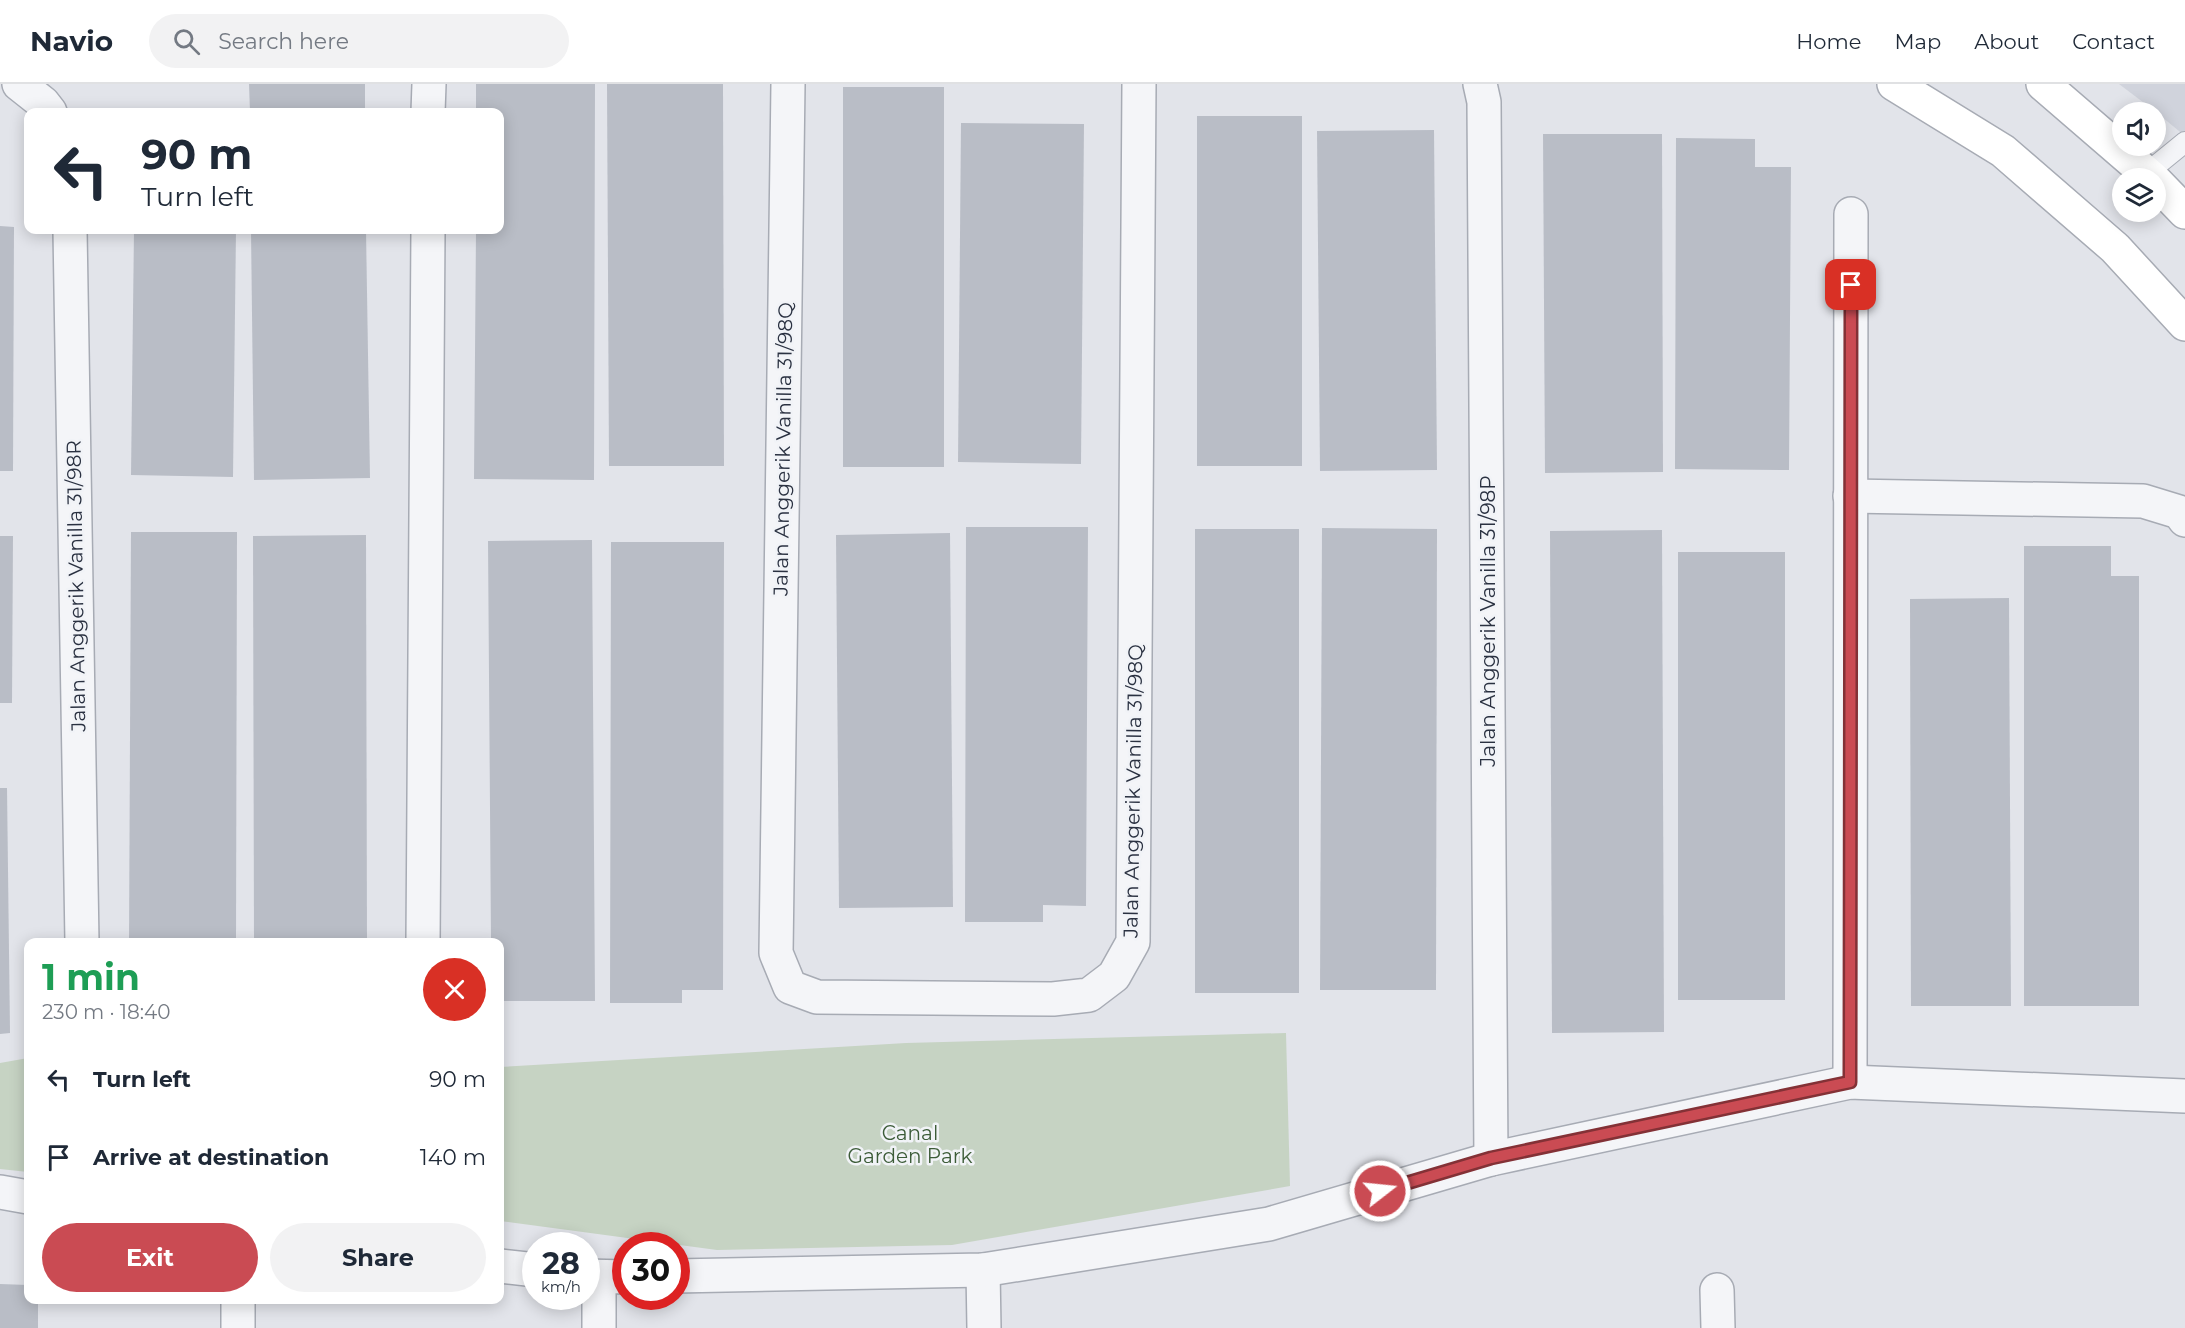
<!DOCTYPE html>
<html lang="en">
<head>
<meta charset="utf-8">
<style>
  :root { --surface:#fff; --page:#f2f2f3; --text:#1f2937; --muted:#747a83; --line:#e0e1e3; --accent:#ca4b53 }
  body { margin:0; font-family:Montserrat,sans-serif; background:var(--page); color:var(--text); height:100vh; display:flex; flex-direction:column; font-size:22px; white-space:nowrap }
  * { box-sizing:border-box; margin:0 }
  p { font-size:20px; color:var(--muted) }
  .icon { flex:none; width:33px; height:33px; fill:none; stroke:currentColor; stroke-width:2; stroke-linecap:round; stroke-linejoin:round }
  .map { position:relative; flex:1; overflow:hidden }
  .panel { position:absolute; left:24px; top:854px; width:480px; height:366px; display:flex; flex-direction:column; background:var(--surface); border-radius:12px; box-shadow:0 3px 15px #0003 }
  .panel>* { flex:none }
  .banner { position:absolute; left:24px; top:24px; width:480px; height:126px; border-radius:12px; box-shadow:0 3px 15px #0003; background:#fff; color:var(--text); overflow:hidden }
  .controls { position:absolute; left:2112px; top:18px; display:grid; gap:12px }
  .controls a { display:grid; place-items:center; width:54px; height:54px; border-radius:50%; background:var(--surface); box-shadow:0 3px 15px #0003; font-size:30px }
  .speed { position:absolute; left:522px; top:1148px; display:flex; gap:12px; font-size:30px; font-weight:700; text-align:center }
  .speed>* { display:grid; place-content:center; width:78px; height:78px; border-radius:50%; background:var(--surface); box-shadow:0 3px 15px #0003; line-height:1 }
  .speed small { font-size:15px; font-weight:400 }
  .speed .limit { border:9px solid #d22; background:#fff; color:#111 }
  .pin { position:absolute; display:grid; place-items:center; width:51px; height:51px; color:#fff; margin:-26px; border-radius:12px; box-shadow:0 3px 9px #0006 }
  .me { position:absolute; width:66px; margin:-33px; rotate:74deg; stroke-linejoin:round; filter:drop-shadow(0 0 4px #0008) }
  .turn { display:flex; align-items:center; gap:21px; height:126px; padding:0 18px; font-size:27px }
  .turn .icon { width:78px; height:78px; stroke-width:2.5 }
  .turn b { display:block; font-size:42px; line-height:51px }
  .round { display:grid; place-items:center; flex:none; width:63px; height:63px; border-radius:32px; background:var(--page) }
  .headline { display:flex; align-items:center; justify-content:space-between; height:102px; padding:0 18px }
  h1 { font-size:36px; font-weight:700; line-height:45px; color:#1e9e55 }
  .button { display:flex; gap:12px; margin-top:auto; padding:12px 18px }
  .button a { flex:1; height:69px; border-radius:36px; background:var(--accent); color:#fff; font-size:24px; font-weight:700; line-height:69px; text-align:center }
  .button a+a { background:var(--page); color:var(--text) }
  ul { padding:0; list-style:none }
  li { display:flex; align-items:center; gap:18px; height:78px; padding:0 18px }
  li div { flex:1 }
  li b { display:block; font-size:22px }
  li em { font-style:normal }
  header { display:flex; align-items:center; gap:36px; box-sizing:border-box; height:84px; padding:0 30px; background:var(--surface); border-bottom:2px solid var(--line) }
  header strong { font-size:28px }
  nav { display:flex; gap:33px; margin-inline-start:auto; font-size:21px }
  .search { width:420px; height:54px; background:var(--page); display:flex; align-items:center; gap:15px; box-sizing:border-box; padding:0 21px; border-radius:33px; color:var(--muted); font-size:22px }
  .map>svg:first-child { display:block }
  .built { fill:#d0d3dc }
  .green { fill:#c6d3c3 }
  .building { fill:#b9bdc6 }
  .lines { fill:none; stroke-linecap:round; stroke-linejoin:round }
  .service-casing { stroke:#a7abb4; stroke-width:22 }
  .minor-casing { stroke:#a7abb4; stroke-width:36 }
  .secondary-casing { stroke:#a7abb4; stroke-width:36 }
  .service { stroke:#f4f5f8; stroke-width:20 }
  .minor { stroke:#f4f5f8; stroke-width:33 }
  .secondary { stroke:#fff; stroke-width:33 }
  .route-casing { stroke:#833136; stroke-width:15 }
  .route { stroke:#ca4b53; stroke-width:10 }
  .labels { text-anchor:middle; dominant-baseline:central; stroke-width:5; stroke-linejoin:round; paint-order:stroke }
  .street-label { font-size:20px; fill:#2a3141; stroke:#f1f3f7 }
  .park-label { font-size:20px; fill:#3c5c38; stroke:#f1f3f7 }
</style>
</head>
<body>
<header>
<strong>Navio</strong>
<div class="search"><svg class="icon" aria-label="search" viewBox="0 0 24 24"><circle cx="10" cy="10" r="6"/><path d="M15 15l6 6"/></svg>Search here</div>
<nav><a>Home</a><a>Map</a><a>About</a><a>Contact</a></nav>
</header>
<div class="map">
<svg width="2185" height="1244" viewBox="0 0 2185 1244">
  <rect width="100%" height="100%" fill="#e2e4ea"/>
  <!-- built -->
  <polygon class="built" points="2119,0 2185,0 2185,52 2156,28"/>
  <!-- green -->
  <g class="green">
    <polygon points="1286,949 1290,1102 952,1161 717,1166 500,1137 500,983 906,959"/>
    <polygon points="28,974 28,1088 0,1085 0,979"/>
  </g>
  <!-- building -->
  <g class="building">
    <polygon points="249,0 365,0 365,28 250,28"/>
    <polygon points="476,0 595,0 594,396 474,395 476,146 500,146 500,28 476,28"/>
    <polygon points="607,0 723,0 724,382 609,382"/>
    <rect x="843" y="3" width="101" height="380"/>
    <rect x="1197" y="32" width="105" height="350"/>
    <polygon points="961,39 1084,40 1081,380 958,378"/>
    <polygon points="1434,46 1437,386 1320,387 1317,47"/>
    <polygon points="1543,50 1662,50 1663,388 1545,389"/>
    <polygon points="1676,54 1755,55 1755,83 1791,83 1789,386 1675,385"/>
    <polygon points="0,142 14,143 13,387 0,387"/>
    <polygon points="134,146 236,146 233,393 131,391"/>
    <polygon points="251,146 366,146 370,394 254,396"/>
    <polygon points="966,443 1088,443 1086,822 1043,821 1043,838 965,838"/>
    <polygon points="1322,444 1437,445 1436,906 1320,906"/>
    <rect x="1195" y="445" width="104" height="464"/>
    <polygon points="1662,446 1664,948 1552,949 1550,447"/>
    <polygon points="131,448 237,448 236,858 129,858"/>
    <polygon points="950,449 953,823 839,824 836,451"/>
    <polygon points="366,451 367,858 254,858 253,452"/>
    <polygon points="0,452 13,452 12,619 0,619"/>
    <polygon points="592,456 595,917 500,917 500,858 491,858 488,457"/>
    <polygon points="611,458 724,458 723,906 682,906 682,919 610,919"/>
    <polygon points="2024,462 2111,462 2111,492 2139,492 2139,922 2024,922"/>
    <rect x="1678" y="468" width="107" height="448"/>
    <polygon points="2009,514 2011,922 1911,922 1910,515"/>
    <polygon points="0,704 7,704 10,949 0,950"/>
    <polygon points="0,1200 28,1201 28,1215 38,1215 38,1244 0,1244"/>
  </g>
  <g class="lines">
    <defs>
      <polyline id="service" points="2147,89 2185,58"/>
      <g id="minor">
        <polyline points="19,0 43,19 50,28"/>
        <polyline points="788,0 776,869 790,903 817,913 1053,915 1089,911 1114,892 1133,858 1139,0"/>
        <polyline points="1480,0 1484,18 1491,1075"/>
        <polyline points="428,28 429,0"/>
        <polyline points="70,146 82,858"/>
        <polyline points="1850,412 2143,417 2179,428 2185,436"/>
        <polyline points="423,858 428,146"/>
        <polyline points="1850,998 1851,130"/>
        <polyline points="0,1108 28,1113"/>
        <polyline points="500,1182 536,1186"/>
        <polyline points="983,1186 984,1244"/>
        <polyline points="586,1192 626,1193"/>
        <polyline points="676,1192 983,1186 1269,1140 1491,1075 1850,998 2185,1012"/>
        <polyline points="599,1193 599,1244"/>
        <polyline points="1717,1206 1718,1244"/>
        <polyline points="238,1244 238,1215"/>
      </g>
      <g id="secondary">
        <polyline points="1894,0 2003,67 2115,164 2185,240"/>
        <polyline points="2043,0 2152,94"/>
        <polyline points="2156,98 2185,128"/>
      </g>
    </defs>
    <!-- service casing -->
    <use href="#service" class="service-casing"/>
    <!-- minor casing -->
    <use href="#minor" class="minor-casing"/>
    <!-- secondary casing -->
    <use href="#secondary" class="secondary-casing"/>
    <!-- service -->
    <use href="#service" class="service"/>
    <!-- minor -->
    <use href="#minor" class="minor"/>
    <!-- secondary -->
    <use href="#secondary" class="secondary"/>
  </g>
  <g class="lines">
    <defs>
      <polyline id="route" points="1380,1107 1491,1074 1850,998 1851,201"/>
    </defs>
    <!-- route casing -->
    <use href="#route" class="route-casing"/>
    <!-- route -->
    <use href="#route" class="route"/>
  </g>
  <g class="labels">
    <!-- street labels -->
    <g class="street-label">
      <text transform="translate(783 365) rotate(-89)">Jalan Anggerik Vanilla 31/98Q</text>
      <text transform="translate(76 502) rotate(-91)">Jalan Anggerik Vanilla 31/98R</text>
      <text transform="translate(1488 537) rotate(-90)">Jalan Anggerik Vanilla 31/98P</text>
      <text transform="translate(1133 707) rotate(-89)">Jalan Anggerik Vanilla 31/98Q</text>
    </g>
    <!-- park labels -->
    <g class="park-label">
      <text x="910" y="1049">Canal<tspan x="910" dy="23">Garden Park</tspan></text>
    </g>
  </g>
</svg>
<div class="controls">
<a><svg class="icon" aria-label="sound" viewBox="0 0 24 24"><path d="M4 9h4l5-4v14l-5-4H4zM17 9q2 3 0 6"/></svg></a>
<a><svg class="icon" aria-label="layers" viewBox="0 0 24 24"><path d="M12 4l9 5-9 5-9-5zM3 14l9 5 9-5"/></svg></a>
</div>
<div class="speed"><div>28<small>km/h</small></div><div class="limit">30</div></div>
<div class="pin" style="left:1851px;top:201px;background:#d93025"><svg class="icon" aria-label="arrive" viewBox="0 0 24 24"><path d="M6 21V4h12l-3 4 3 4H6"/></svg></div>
<svg class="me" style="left:1380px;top:1107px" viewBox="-20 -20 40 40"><circle r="17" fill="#ca4b53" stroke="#fff" stroke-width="3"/><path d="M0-11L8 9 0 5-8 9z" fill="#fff"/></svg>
<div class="banner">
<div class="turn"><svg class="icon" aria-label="left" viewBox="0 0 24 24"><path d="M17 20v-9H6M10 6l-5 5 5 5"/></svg><div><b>90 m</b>Turn left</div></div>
</div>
<section class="panel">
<div class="headline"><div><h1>1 min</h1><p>230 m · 18:40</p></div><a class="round" style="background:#d93025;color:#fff"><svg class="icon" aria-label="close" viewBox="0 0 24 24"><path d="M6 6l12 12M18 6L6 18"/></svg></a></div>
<ul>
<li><svg class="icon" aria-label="left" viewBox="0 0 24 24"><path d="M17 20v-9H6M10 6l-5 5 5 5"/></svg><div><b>Turn left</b></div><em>90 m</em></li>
<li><svg class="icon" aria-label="arrive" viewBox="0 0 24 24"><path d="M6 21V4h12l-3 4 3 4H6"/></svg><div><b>Arrive at destination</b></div><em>140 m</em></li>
</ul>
<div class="button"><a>Exit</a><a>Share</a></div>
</section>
</div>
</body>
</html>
